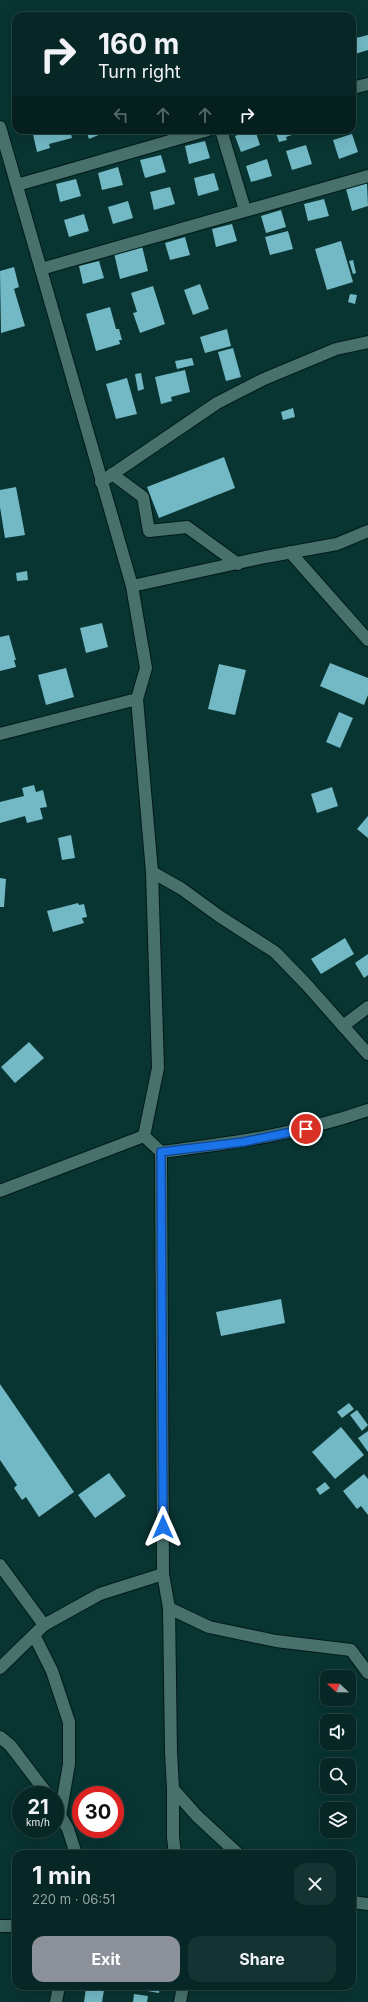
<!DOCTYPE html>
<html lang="en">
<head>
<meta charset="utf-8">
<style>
  :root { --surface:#062725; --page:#143332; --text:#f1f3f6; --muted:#98a5a7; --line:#274442; --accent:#8c9099 }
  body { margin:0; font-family:Inter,sans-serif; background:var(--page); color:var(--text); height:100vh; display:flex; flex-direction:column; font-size:15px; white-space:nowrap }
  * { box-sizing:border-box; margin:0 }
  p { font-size:13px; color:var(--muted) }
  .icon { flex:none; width:22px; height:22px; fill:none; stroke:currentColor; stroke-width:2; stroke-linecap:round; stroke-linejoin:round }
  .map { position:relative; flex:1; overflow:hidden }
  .sheet { position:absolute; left:12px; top:1850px; width:344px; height:140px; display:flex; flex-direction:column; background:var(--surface); border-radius:12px; box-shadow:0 4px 16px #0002,0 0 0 1px var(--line) }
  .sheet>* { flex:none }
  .guide { position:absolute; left:12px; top:12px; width:344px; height:122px; border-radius:12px; box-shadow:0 4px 16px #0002,0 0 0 1px var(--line); background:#062725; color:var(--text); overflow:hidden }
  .needle { width:26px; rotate:292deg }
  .buttons { position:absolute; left:320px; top:1670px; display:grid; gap:8px }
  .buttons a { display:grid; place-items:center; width:36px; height:36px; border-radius:8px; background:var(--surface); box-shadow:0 4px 16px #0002,0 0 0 1px var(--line); font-size:20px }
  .speed { position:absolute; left:12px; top:1786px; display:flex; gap:8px; font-size:20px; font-weight:700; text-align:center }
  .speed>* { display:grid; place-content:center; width:52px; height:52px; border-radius:50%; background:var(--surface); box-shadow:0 4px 16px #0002,0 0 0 1px var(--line); line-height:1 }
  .speed small { font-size:10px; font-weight:400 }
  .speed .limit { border:6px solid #d22; background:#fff; color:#111 }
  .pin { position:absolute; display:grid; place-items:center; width:34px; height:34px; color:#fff; margin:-17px; border:2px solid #fff; border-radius:50%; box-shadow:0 1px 4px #0007 }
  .me { position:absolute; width:44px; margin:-22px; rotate:0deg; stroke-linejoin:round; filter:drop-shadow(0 0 3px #0008) }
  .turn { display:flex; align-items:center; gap:14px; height:84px; padding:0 20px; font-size:18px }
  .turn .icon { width:52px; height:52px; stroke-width:2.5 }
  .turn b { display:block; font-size:28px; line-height:34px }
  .lanes { display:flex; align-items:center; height:38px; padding:0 20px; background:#0003; justify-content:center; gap:20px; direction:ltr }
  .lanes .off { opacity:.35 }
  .round { display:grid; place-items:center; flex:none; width:42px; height:42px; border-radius:12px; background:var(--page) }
  .summary { display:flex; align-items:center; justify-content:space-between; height:68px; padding:0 20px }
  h1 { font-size:24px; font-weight:700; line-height:30px }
  .action { display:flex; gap:8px; margin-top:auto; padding:8px 20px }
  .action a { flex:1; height:46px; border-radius:12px; background:var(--accent); color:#fff; font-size:16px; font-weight:700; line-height:46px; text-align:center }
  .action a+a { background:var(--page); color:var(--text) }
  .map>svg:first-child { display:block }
  .building { fill:#72b9c5 }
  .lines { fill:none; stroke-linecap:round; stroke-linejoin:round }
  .minor-casing { stroke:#001a18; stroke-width:14 }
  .minor { stroke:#48716c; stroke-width:12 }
  .route-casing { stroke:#114b97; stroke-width:10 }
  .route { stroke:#1a73e8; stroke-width:7 }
</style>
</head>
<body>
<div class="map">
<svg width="368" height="2002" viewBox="0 0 368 2002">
  <rect width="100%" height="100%" fill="#083431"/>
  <!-- building -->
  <g class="building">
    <polygon points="368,35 368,50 352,55 352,39"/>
    <polygon points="32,130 70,130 72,138 49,144 50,148 37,152"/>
    <polygon points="86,130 105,130 100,132 101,134 89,139"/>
    <polygon points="251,130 255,130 260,145 241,152 235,136"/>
    <polygon points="275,130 306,130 286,137 287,140 279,142"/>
    <polygon points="352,134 358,152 339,159 333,140"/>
    <polygon points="205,141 210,158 189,164 185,146"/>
    <polygon points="306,145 312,164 292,170 286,151"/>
    <polygon points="161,155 166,172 145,178 140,160"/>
    <polygon points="267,159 272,176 251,182 246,166"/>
    <polygon points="118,167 123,185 102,190 98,173"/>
    <polygon points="214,173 219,190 198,196 194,178"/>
    <polygon points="76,179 81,196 60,202 56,184"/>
    <polygon points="367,183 368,206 352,211 346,189"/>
    <polygon points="170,187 175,204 154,210 150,192"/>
    <polygon points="324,199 329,216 308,221 304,204"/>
    <polygon points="128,201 133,218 113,224 108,207"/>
    <polygon points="281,210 286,227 266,233 261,216"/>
    <polygon points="84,214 89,231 69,237 64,220"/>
    <polygon points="232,224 237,241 216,247 212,229"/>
    <polygon points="288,231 293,249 270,255 265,237"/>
    <polygon points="185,237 190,255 170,260 165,243"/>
    <polygon points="341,241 353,282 327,290 315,249"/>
    <polygon points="142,246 148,271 120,279 114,253"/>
    <polygon points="353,260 356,273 353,274 349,261"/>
    <polygon points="99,261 104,278 83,284 79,266"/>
    <polygon points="14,267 19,287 14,289 25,326 1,333 0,271"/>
    <polygon points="200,284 209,309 193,315 184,290"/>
    <polygon points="153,286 165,324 140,333 133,313 137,312 131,293"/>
    <polygon points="350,294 357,295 355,304 348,302"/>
    <polygon points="110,307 116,329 119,329 122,340 119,340 120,344 96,351 86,314"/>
    <polygon points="227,329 231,346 205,353 200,337"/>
    <polygon points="233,348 241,377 226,381 218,352"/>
    <polygon points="192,358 194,365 177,369 175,361"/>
    <polygon points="185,370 190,392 171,397 172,401 161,404 155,377"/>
    <polygon points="141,373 144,389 138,391 135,374"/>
    <polygon points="127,378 137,414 116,419 106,384"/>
    <polygon points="293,408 295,417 283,420 281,412"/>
    <polygon points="224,457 235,488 159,518 147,487"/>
    <polygon points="16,487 25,535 5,538 0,507 0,490"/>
    <polygon points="27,571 28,580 17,581 16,573"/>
    <polygon points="102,623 108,647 86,653 80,628"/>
    <polygon points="9,635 16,660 14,660 16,667 0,671 0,637"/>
    <polygon points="330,663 368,678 368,695 364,705 320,686"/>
    <polygon points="219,664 246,670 235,715 208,709"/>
    <polygon points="66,668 74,697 46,705 38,675"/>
    <polygon points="339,712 353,718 340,748 326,742"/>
    <polygon points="34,785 36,792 43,790 47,807 40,808 43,819 27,823 25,816 0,823 0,802 24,796 22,788"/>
    <polygon points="332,787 338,806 317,813 311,794"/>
    <polygon points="368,816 368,838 357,829"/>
    <polygon points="71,835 75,858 62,860 58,838"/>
    <polygon points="0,878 6,879 4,907 0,907"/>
    <polygon points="78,903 79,905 84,904 87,917 82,918 84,923 53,932 47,911"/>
    <polygon points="345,938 354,954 321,974 311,959"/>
    <polygon points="368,954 368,975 364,978 355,963"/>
    <polygon points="29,1042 44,1058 15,1083 1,1067"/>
    <polygon points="281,1299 285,1323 221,1336 216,1312"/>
    <polygon points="0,1384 74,1492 39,1517 26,1497 22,1500 14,1488 17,1485 0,1460"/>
    <polygon points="349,1403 354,1409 342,1418 337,1412"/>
    <polygon points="357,1410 368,1425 362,1431 350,1415"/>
    <polygon points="341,1427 364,1455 335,1479 312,1452"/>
    <polygon points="368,1431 368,1452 358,1438"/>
    <polygon points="109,1473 126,1496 95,1518 78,1495"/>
    <polygon points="364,1474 368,1479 368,1515 361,1506 357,1509 343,1491"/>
    <polygon points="325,1482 330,1488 320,1495 316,1489"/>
    <polygon points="118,1986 160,1986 159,1993"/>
    <polygon points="86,1988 104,1990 102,2002 84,2002"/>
    <polygon points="134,1994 148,1996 147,2002 133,2002"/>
  </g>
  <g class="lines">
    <defs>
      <g id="minor">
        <polyline points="352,88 368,84"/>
        <polyline points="0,127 132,586 146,668 137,699 152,872 158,1068 144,1136 161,1152 163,1574 169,1608 171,1752 173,1789 197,1816 238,1854"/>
        <polyline points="221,130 245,210"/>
        <polyline points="17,185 208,130"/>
        <polyline points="41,269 368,176"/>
        <polyline points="112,474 143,497 149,531 187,527 238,564"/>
        <polyline points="101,482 217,403 264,379 336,349 368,342"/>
        <polyline points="290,552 368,640"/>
        <polyline points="132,586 265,557 337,544 368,531"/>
        <polyline points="0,734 137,699"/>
        <polyline points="152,872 182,889 219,916 275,952 306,984 368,1054"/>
        <polyline points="343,1026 368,1007"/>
        <path d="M161,1152C232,1143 300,1134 368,1110"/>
        <polyline points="0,1191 144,1136"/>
        <polyline points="0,1565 44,1625"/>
        <polyline points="169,1608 209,1627 276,1641 351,1650 368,1673"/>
        <polyline points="34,1635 52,1671 69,1722 69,1764 60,1816"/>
        <polyline points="0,1668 44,1625 100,1594 163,1574"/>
        <polyline points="0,1737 10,1745 48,1795"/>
        <polyline points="173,1789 173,1837 175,1854"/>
        <polyline points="57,1810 68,1829 76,1854"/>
        <polyline points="352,1902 368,1904"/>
        <polyline points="0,1926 16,1926"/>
        <polyline points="56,2002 59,1986"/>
        <polyline points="180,2002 183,1986"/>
      </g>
    </defs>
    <!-- minor casing -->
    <use href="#minor" class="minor-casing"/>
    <!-- minor -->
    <use href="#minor" class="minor"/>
  </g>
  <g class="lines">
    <defs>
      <polyline id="route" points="163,1527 161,1152 243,1142 306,1129"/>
    </defs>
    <!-- route casing -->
    <use href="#route" class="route-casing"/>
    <!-- route -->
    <use href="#route" class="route"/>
  </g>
</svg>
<div class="buttons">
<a><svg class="needle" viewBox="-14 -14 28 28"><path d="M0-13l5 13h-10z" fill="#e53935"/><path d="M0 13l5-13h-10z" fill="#98a5a7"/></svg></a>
<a><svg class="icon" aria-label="sound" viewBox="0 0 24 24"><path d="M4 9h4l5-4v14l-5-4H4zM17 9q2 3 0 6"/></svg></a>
<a><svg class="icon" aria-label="search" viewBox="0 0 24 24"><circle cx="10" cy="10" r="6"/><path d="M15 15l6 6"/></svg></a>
<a><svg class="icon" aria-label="layers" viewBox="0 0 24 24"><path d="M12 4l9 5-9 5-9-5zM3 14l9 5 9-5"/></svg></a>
</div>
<div class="speed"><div>21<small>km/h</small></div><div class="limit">30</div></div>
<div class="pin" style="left:306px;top:1129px;background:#d93025"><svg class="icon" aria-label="arrive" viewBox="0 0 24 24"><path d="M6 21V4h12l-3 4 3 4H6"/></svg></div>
<svg class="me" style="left:163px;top:1527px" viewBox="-20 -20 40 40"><path d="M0-17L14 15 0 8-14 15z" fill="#1a73e8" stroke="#fff" stroke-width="4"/></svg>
<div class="guide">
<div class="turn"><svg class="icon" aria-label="right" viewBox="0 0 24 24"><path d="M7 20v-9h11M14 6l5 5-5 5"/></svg><div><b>160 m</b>Turn right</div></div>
<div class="lanes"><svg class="icon off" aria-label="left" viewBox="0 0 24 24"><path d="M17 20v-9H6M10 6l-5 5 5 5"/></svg><svg class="icon off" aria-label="ahead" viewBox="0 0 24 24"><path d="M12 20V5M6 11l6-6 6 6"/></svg><svg class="icon off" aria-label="ahead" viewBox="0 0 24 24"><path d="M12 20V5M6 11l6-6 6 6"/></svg><svg class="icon" aria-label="right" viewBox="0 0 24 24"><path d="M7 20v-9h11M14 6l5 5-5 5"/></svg></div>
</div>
<section class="sheet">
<div class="summary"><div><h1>1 min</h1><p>220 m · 06:51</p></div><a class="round"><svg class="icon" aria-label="close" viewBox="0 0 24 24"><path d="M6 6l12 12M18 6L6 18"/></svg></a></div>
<div class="action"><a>Exit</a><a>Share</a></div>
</section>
</div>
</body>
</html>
